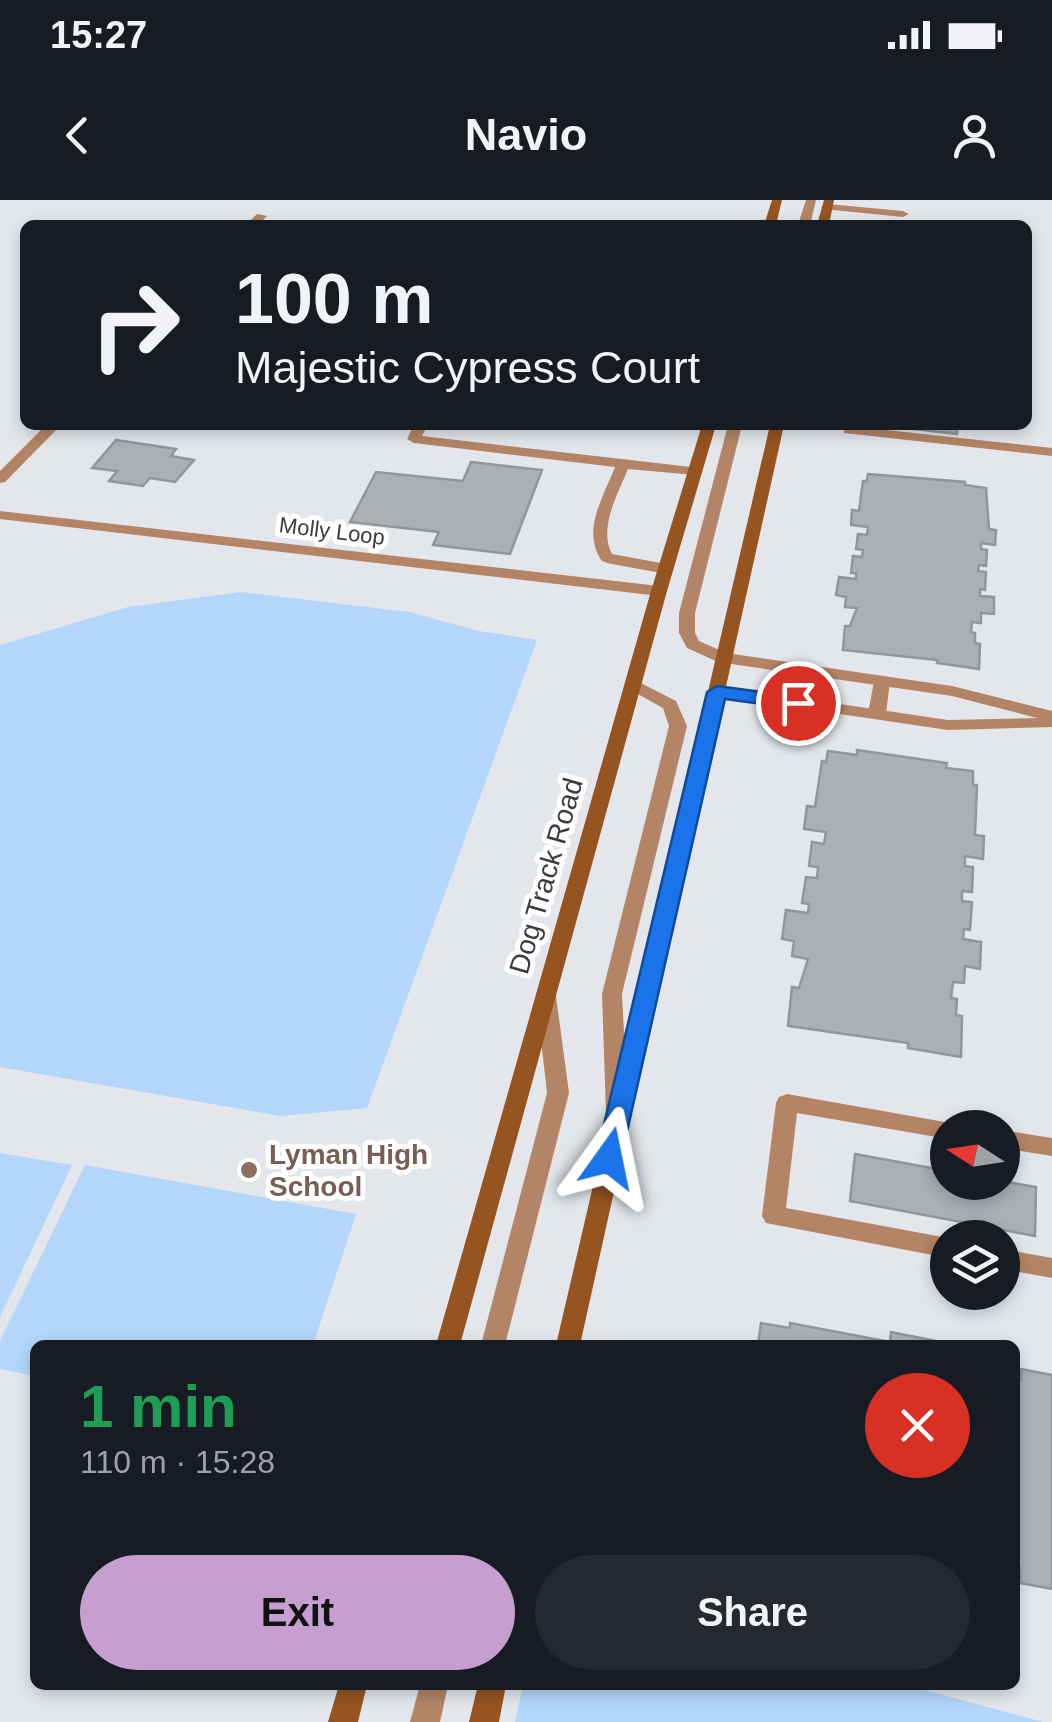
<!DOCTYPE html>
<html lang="en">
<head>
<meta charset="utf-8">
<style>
  :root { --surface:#171b24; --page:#242831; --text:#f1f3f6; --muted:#9ea1a6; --accent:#c69ed0 }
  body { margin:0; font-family:Helvetica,sans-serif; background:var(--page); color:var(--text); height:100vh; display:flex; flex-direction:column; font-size:38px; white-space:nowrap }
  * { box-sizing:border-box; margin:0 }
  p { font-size:32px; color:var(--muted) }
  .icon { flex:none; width:55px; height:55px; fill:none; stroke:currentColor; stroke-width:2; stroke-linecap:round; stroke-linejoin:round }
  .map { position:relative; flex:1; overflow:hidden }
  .panel { position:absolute; left:30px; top:1140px; width:990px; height:350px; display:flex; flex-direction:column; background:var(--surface); border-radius:15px; box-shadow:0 5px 15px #0003 }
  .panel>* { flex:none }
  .guide { position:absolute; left:20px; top:20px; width:1012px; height:210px; border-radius:15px; box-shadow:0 5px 15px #0003; background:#171b24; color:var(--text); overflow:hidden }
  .needle { width:65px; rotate:282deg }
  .controls { position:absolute; left:930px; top:910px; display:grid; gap:20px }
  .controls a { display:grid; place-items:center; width:90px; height:90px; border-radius:50%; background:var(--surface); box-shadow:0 5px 15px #0003; font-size:50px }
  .pin { position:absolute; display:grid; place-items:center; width:85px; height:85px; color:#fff; margin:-42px; border:5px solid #fff; border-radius:50%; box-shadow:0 2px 10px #0007 }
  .me { position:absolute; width:110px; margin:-55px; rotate:12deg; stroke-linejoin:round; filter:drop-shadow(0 0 8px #0008) }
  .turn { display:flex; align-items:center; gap:35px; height:210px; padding:0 50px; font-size:45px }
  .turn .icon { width:130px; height:130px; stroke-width:2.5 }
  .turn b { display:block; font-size:70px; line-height:85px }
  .round { display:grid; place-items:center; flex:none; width:105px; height:105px; border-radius:52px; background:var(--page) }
  .overview { display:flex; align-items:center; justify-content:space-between; height:170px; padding:0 50px }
  h1 { font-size:60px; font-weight:800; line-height:75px; color:#1e9e55 }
  .primary-button { display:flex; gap:20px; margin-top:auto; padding:20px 50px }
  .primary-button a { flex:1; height:115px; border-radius:60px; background:var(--accent); color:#111; font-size:40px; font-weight:800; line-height:115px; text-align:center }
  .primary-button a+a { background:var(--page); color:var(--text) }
  .status { display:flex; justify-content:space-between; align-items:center; height:70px; padding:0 50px; background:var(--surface); direction:ltr }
  .status svg { height:28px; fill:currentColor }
  header { display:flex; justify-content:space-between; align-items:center; height:130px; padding:0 50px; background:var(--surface); font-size:45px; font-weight:800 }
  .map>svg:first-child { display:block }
  .green { fill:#b3d6fa }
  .building { fill:#acb0b3; stroke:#929699; stroke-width:2.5 }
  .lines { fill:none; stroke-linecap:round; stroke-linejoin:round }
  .service { fill:#b38566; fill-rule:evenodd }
  .minor { fill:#b38566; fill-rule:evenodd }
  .secondary { fill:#965421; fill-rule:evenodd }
  .route { fill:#1a73e8; stroke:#114b97; stroke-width:2.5 }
  .education-dot { fill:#8d6e63; stroke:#fff; stroke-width:4 }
  .labels { text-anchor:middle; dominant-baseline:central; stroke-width:10; stroke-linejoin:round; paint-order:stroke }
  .far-street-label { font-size:22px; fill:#3b3c3e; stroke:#fff }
  .street-label { font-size:28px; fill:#3b3c3e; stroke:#fff }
  .education-label { font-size:28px; font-weight:bold; fill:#785e54; stroke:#fff; text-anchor:start }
</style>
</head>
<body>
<div class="status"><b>15:27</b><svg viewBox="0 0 49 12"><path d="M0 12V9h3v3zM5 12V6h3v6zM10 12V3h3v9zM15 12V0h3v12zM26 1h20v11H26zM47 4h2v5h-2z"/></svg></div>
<header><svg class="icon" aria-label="back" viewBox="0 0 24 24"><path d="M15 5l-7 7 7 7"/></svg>Navio<svg class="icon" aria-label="person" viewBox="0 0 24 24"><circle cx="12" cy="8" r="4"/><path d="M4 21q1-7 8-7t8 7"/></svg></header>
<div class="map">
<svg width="1052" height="1522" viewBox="0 0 1052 1522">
  <rect width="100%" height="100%" fill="#e3e7eb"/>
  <!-- green -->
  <g class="green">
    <polygon points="241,392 409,412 479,431 537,440 367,908 281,916 0,867 0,445 128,407"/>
    <polygon points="0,953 72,965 0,1117"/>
    <polygon points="85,965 356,1014 313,1145 35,1145 35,1176 0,1169 0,1141"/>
    <polygon points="523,1485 906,1485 1043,1522 515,1522"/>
  </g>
  <!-- building -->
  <g class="building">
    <polygon points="880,225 957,225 957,234"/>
    <polygon points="116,240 176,249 171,256 194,260 175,282 150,278 143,286 109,281 117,271 92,268"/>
    <polygon points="471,262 542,270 510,354 433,345 439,332 350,322 376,272 463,281"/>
    <polygon points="868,274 965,282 965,285 986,288 989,329 996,330 995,345 981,343 981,349 987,350 986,366 979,365 978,371 986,372 985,390 980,389 980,396 994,397 994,414 981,413 981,423 972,422 971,432 975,433 975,443 980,444 979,469 937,463 937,460 843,450 845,426 850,426 857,408 845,407 846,397 836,395 839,377 856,379 856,373 851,373 853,356 862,357 863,350 856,349 858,334 867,335 868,327 851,325 852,310 859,311 863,281 867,281"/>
    <polygon points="857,550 947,563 946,568 973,571 973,585 977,585 975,635 984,636 983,659 965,656 965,666 973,667 972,692 962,691 962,701 972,702 970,730 964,729 963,739 981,742 980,769 965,766 964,783 953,782 951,798 957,799 956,815 962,816 961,857 908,848 908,843 788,826 792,787 799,788 808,759 792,756 794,741 782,739 786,710 808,713 809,704 802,703 806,677 817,678 818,667 809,666 812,642 824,644 826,632 804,629 807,606 815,607 822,561 826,562 828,551 857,555"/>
    <polygon points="855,954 948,971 948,982 1002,981 1036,987 1035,1036 850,1001"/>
    <polygon points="761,1123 790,1128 790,1123 890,1142 891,1132 936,1141 936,1145 758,1145"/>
    <polygon points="1021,1169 1052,1175 1052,1389 1020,1383 1020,1367 1015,1366 1015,1179 1021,1180"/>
  </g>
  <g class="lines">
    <!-- service -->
    <g class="service">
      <polygon points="827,4 903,11 909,14 903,17 823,9 821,7"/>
      <path d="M414,225H428L422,236L700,268L702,271L695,275L628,269C618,294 598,328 612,354L666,364L674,369L666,374L607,363L602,361C581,331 603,298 615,267L414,243L407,239Z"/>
      <polygon points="882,476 890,481 886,514 877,519 868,514 874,481"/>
    </g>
    <!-- minor -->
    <g class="minor">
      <polygon points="806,0 816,0 810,25 798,25"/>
      <polygon points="257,14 267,16 258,25 246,25"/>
      <polygon points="46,225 61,225 5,282 0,283 0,271"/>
      <polygon points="728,225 742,225 695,413 695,433 699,441 726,453 952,486 1052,511 1052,527 948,530 711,495 709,491 717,486 948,520 1037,518 952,496 718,462 687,448 679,433 679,413"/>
      <polygon points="849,226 1052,248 1052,256 844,233 844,227"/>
      <polygon points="0,311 659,386 667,391 659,396 0,319"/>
      <polygon points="633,479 676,501 687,526 622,794 628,913 625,919 617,922 609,919 606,913 602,794 669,526 663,508 627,488 625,484"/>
      <polygon points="546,788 553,791 556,796 569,893 505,1145 481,1145 547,893 536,796 539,791"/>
      <polygon points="787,894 956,924 958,928 948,928 948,939 797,913 786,1008 948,1038 948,1058 766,1023 762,1016 776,903 779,897"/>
      <polygon points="1002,930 1052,938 1052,956 1002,948"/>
      <polygon points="1002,1049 1052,1058 1052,1078 1002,1069"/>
      <polygon points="420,1485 448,1485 440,1522 410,1522"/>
    </g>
    <!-- secondary -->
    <g class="secondary">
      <polygon points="772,0 782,0 776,25 764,25"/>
      <polygon points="824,0 834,0 829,25 817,25"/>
      <polygon points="702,225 716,225 667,391 460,1145 436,1145 651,391"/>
      <polygon points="770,225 784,225 580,1145 556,1145"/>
      <polygon points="339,1485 367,1485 358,1522 328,1522"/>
      <polygon points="478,1485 506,1485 499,1522 469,1522"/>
    </g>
  </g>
  <!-- route -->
  <polygon class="route" points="717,486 798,497 808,503 798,509 725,499 621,958 618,965 609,968 600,965 596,958 707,492"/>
  <!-- markers -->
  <circle class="education-dot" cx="249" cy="970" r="10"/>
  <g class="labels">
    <!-- far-street labels -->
    <g class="far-street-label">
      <text transform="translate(332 331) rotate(7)">Molly Loop</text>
    </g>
    <!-- street labels -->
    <g class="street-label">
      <text transform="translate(546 676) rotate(-74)">Dog Track Road</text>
    </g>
    <!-- education labels -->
    <g class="education-label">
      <text x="269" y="954">Lyman High<tspan x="269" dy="32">School</tspan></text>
    </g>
  </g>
</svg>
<div class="controls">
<a><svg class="needle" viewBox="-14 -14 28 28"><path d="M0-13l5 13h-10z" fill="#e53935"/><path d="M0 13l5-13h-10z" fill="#9ea1a6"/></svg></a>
<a><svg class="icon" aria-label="layers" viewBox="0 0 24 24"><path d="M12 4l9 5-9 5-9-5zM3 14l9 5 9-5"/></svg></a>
</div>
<div class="pin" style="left:798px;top:503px;background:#d93025"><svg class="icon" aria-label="arrive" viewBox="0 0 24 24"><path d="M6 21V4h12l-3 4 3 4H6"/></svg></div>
<svg class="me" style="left:609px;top:958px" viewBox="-20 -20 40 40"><path d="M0-17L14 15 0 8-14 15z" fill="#1a73e8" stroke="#fff" stroke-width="4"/></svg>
<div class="guide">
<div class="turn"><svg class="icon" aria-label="right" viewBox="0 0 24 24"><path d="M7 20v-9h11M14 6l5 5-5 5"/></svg><div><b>100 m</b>Majestic Cypress Court</div></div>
</div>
<section class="panel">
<div class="overview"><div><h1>1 min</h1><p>110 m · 15:28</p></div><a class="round" style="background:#d93025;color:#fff"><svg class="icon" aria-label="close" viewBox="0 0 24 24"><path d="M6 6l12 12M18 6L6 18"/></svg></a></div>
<div class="primary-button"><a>Exit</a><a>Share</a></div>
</section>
</div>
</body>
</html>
